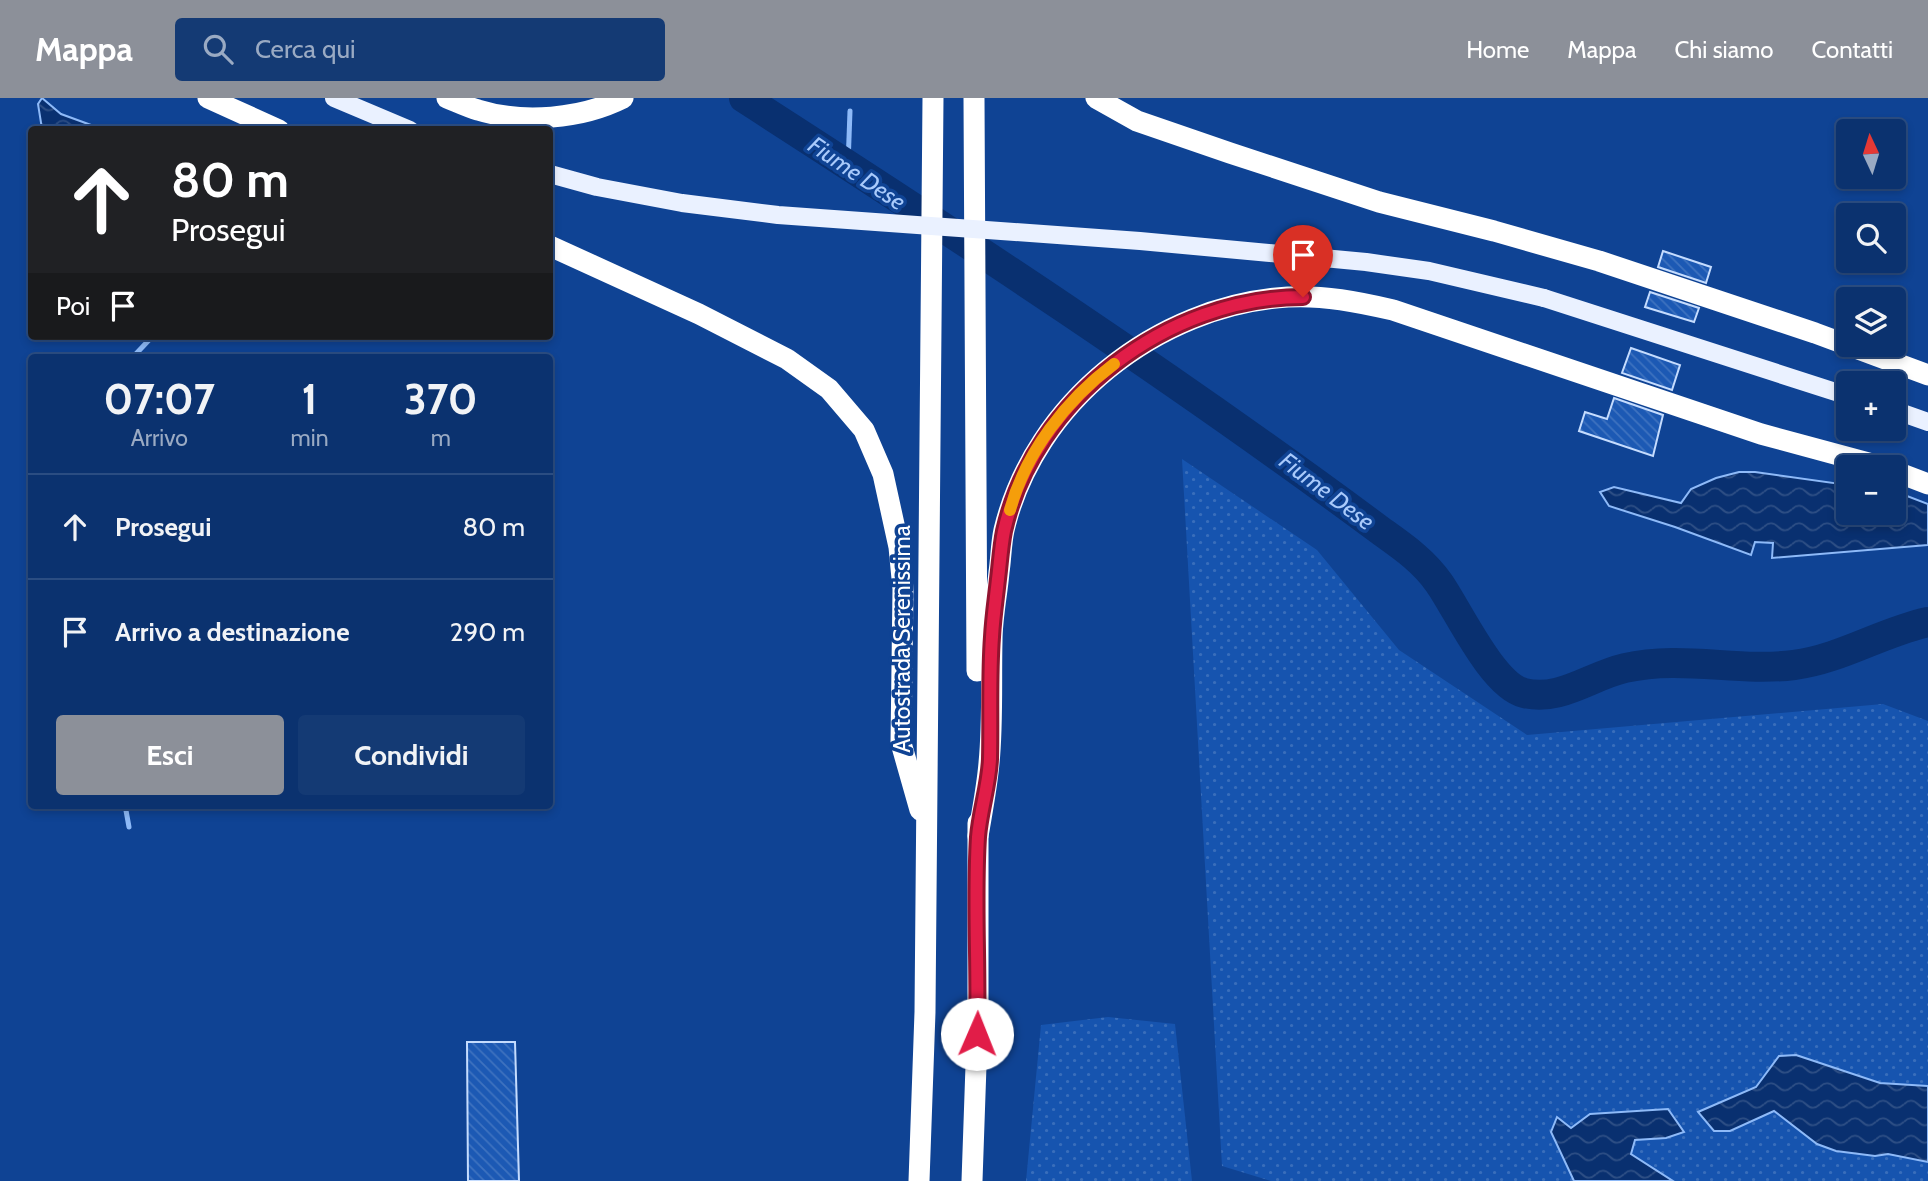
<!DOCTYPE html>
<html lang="it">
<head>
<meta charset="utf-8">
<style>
  :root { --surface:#0b326f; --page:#143a74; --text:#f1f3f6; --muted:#9aaac3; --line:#2b4d82; --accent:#8c9099 }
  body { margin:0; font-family:Cabin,sans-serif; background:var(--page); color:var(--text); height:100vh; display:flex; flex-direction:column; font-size:26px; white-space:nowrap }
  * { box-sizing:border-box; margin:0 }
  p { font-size:23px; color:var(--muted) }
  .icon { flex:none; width:38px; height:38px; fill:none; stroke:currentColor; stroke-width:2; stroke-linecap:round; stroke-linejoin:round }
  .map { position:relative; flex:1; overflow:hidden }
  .details { position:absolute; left:28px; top:256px; width:525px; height:455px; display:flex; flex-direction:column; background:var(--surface); border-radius:7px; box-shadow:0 4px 10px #0003,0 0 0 2px var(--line) }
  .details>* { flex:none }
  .top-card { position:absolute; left:28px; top:28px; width:525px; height:214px; border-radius:7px; box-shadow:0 4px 10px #0003,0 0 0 2px var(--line); background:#202124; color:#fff; overflow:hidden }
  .needle { width:46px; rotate:356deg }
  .controls { position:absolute; left:1836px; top:21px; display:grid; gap:14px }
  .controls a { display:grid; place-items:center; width:70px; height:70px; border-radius:7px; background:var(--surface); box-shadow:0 4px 10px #0003,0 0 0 2px var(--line); font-size:35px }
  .pin { position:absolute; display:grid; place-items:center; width:60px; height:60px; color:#fff; margin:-72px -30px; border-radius:50% 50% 50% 0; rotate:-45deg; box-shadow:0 0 7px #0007 }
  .pin .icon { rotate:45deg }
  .me { position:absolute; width:77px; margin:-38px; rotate:1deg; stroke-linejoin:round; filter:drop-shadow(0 0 5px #0008) }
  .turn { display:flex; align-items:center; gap:24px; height:147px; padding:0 28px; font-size:32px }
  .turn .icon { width:91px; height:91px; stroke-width:2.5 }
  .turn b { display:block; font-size:49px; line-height:60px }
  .then { display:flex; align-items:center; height:66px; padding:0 28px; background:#0003; gap:14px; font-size:26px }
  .eta { display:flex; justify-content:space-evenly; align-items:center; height:119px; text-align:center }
  .eta b { font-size:42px; font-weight:700; line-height:49px }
  .primary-button { display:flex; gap:14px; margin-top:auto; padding:14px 28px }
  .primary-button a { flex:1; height:80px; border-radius:7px; background:var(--accent); color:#fff; font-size:28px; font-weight:700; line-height:80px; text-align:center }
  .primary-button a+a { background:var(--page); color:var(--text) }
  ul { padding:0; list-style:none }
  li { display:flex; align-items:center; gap:21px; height:105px; padding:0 28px; border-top:2px solid var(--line) }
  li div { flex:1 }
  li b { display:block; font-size:26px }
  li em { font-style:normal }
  header { display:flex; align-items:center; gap:42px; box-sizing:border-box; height:98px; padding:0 35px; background:var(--accent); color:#fff }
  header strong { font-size:33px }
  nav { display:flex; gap:38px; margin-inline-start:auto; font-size:24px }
  .search { width:490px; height:63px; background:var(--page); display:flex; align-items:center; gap:18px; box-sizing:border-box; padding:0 24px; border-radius:7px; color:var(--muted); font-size:26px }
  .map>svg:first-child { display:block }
  .grass { fill:url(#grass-dots) }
  .water { fill:url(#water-waves); stroke:#8ebaf8; stroke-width:2 }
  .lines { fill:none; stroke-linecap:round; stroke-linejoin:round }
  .stream { stroke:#8ebaf8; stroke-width:5 }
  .river { stroke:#093070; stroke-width:30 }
  .building { fill:url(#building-back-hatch); stroke:#c5dcfe; stroke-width:2 }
  .primary { stroke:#eaf1ff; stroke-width:18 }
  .highway { stroke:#fff; stroke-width:21 }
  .primary-bridge { stroke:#eaf1ff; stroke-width:18 }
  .route-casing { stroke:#92132f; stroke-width:18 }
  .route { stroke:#e11d48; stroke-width:12 }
  .slow { stroke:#f59e0b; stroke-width:12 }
  .labels { text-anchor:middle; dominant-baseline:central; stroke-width:7; stroke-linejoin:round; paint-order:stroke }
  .street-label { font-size:23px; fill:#fff; stroke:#0f4394 }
  .water-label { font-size:24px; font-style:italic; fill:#a9cafb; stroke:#0f4394 }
</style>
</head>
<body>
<header>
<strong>Mappa</strong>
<div class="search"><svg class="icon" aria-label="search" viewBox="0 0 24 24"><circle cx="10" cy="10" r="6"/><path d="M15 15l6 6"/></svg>Cerca qui</div>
<nav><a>Home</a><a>Mappa</a><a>Chi siamo</a><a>Contatti</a></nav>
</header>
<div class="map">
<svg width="1928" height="1083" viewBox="0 0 1928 1083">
  <defs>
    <pattern id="grass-dots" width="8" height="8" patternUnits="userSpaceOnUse" patternTransform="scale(1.75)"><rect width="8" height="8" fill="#1654af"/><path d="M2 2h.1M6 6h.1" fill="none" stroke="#396ebb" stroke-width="1.8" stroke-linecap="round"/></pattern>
    <pattern id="water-waves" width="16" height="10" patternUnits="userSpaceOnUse" patternTransform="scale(1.75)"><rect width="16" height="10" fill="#093070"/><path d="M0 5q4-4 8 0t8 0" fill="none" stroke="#2e4f85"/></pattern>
    <pattern id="building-back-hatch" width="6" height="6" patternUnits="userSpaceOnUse" patternTransform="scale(1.75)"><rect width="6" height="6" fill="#1c59b4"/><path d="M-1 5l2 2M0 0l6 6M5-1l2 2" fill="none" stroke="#3e72bf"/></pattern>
  </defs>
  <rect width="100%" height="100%" fill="#0f4394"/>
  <!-- grass -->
  <g class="grass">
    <polygon points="1182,361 1317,452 1399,552 1527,637 1883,606 1928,623 1928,1083 1271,1083 1222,1068"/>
    <polygon points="1108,919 1175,926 1192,1083 1026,1083 1041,927"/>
  </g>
  <!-- water -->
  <g class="water">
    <polygon points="42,0 61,16 102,31 42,31 38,6"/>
    <polygon points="1739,374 1755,374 1848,387 1848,415 1894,415 1894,393 1928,406 1928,447 1772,460 1773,445 1755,444 1751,457 1675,429 1609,408 1600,394 1614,389 1681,405 1691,391 1716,380"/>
    <polygon points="1796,957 1880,985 1928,988 1928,1064 1888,1056 1875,1058 1836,1053 1817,1046 1774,1013 1730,1033 1714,1033 1698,1014 1756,989 1779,958"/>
    <polygon points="1668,1011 1684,1034 1666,1040 1635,1042 1631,1056 1673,1083 1574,1083 1551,1034 1557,1019 1571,1030 1590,1016"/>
  </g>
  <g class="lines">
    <!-- stream -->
    <g class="stream">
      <polyline points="848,67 850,13"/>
      <polyline points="133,259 149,242 156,238"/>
      <polyline points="125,707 129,729"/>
    </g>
    <!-- river -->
    <path class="river" d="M744,0C960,139 1175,280 1381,433C1402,448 1424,463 1439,485C1458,512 1492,587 1524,595C1560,604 1590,578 1625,570C1682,557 1737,574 1794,567C1841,561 1882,534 1928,524"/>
  </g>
  <!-- building -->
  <g class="building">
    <polygon points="1663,153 1711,169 1706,185 1658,169"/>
    <polygon points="1650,194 1699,210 1694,224 1645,209"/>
    <polygon points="1631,250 1680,267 1672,292 1622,275"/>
    <polygon points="1614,300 1663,317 1653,358 1579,333 1585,314 1607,321"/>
    <polygon points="467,944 515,944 519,1083 468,1083"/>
  </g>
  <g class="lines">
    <!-- primary -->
    <g class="primary">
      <polyline points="334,0 410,32"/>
      <polyline points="1544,200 1848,298"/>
      <polyline points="1894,312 1928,324"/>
    </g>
    <!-- highway -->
    <g class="highway">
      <polyline points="208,0 279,32"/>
      <path d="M447,0C457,4 467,9 478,12C523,26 581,21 623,0"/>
      <polyline points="974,0 977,573"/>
      <polyline points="1096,0 1137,23 1230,55 1379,104 1494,133 1599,163 1815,235 1928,277"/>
      <polyline points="550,148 699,216 787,261 829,291 864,332 883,376 899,449 903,491 901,645 920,712"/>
      <polyline points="1894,373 1928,386"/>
      <path d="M978,738C982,714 987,689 989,665C993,625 991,583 992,543C992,520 997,497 999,474C1001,461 1001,446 1004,432C1034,305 1157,207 1288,199C1324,197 1358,204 1393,212L1761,336L1883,369"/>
      <polyline points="919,1083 925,914 933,0"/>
      <polyline points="972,1083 978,910 978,725"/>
    </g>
    <!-- primary-bridge -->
    <polyline class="primary-bridge" points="550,76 597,89 682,105 778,117 1140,143 1366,164 1429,173 1544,200"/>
  </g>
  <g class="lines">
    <defs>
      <path id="route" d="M977,936C979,870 974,804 978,739C980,713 989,687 990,661C991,620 989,579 992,539C993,519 996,500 998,481C1000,465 1001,448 1004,433C1034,300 1168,199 1303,199"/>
    </defs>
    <!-- route casing -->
    <use href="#route" class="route-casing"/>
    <!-- route -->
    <use href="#route" class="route"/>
    <!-- slow -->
    <path class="slow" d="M1010,412C1026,354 1066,302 1114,266"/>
  </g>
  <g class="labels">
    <!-- street labels -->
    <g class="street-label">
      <text transform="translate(902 541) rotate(-90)">Autostrada Serenissima</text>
    </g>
    <!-- water labels -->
    <g class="water-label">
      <text transform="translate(857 75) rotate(34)">Fiume Dese</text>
      <text transform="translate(1327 393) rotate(37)">Fiume Dese</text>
    </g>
  </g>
</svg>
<div class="controls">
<a><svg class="needle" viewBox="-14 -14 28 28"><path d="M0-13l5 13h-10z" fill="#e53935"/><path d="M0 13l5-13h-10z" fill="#9aaac3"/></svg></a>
<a><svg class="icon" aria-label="search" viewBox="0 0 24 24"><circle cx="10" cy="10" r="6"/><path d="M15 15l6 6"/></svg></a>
<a><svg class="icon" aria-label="layers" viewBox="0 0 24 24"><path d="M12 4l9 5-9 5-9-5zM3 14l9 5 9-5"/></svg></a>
<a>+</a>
<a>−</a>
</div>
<div class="pin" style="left:1303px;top:199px;background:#d93025"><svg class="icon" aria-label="arrive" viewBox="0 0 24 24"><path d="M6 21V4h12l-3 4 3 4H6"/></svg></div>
<svg class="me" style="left:977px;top:936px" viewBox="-20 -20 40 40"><circle r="19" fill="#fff"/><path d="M0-13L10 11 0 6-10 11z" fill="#e11d48"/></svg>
<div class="top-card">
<div class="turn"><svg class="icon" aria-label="ahead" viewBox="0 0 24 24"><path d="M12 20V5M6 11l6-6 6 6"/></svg><div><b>80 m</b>Prosegui</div></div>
<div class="then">Poi<svg class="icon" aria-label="arrive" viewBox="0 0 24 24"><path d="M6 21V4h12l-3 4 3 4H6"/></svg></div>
</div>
<section class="details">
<div class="eta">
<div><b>07:07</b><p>Arrivo</p></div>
<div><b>1</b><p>min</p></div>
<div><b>370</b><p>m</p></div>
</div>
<ul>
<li><svg class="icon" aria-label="ahead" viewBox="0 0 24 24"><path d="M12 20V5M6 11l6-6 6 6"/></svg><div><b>Prosegui</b></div><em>80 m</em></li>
<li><svg class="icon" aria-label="arrive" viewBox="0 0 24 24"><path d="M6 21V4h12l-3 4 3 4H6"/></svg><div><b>Arrivo a destinazione</b></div><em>290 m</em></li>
</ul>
<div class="primary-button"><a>Esci</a><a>Condividi</a></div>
</section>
</div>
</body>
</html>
